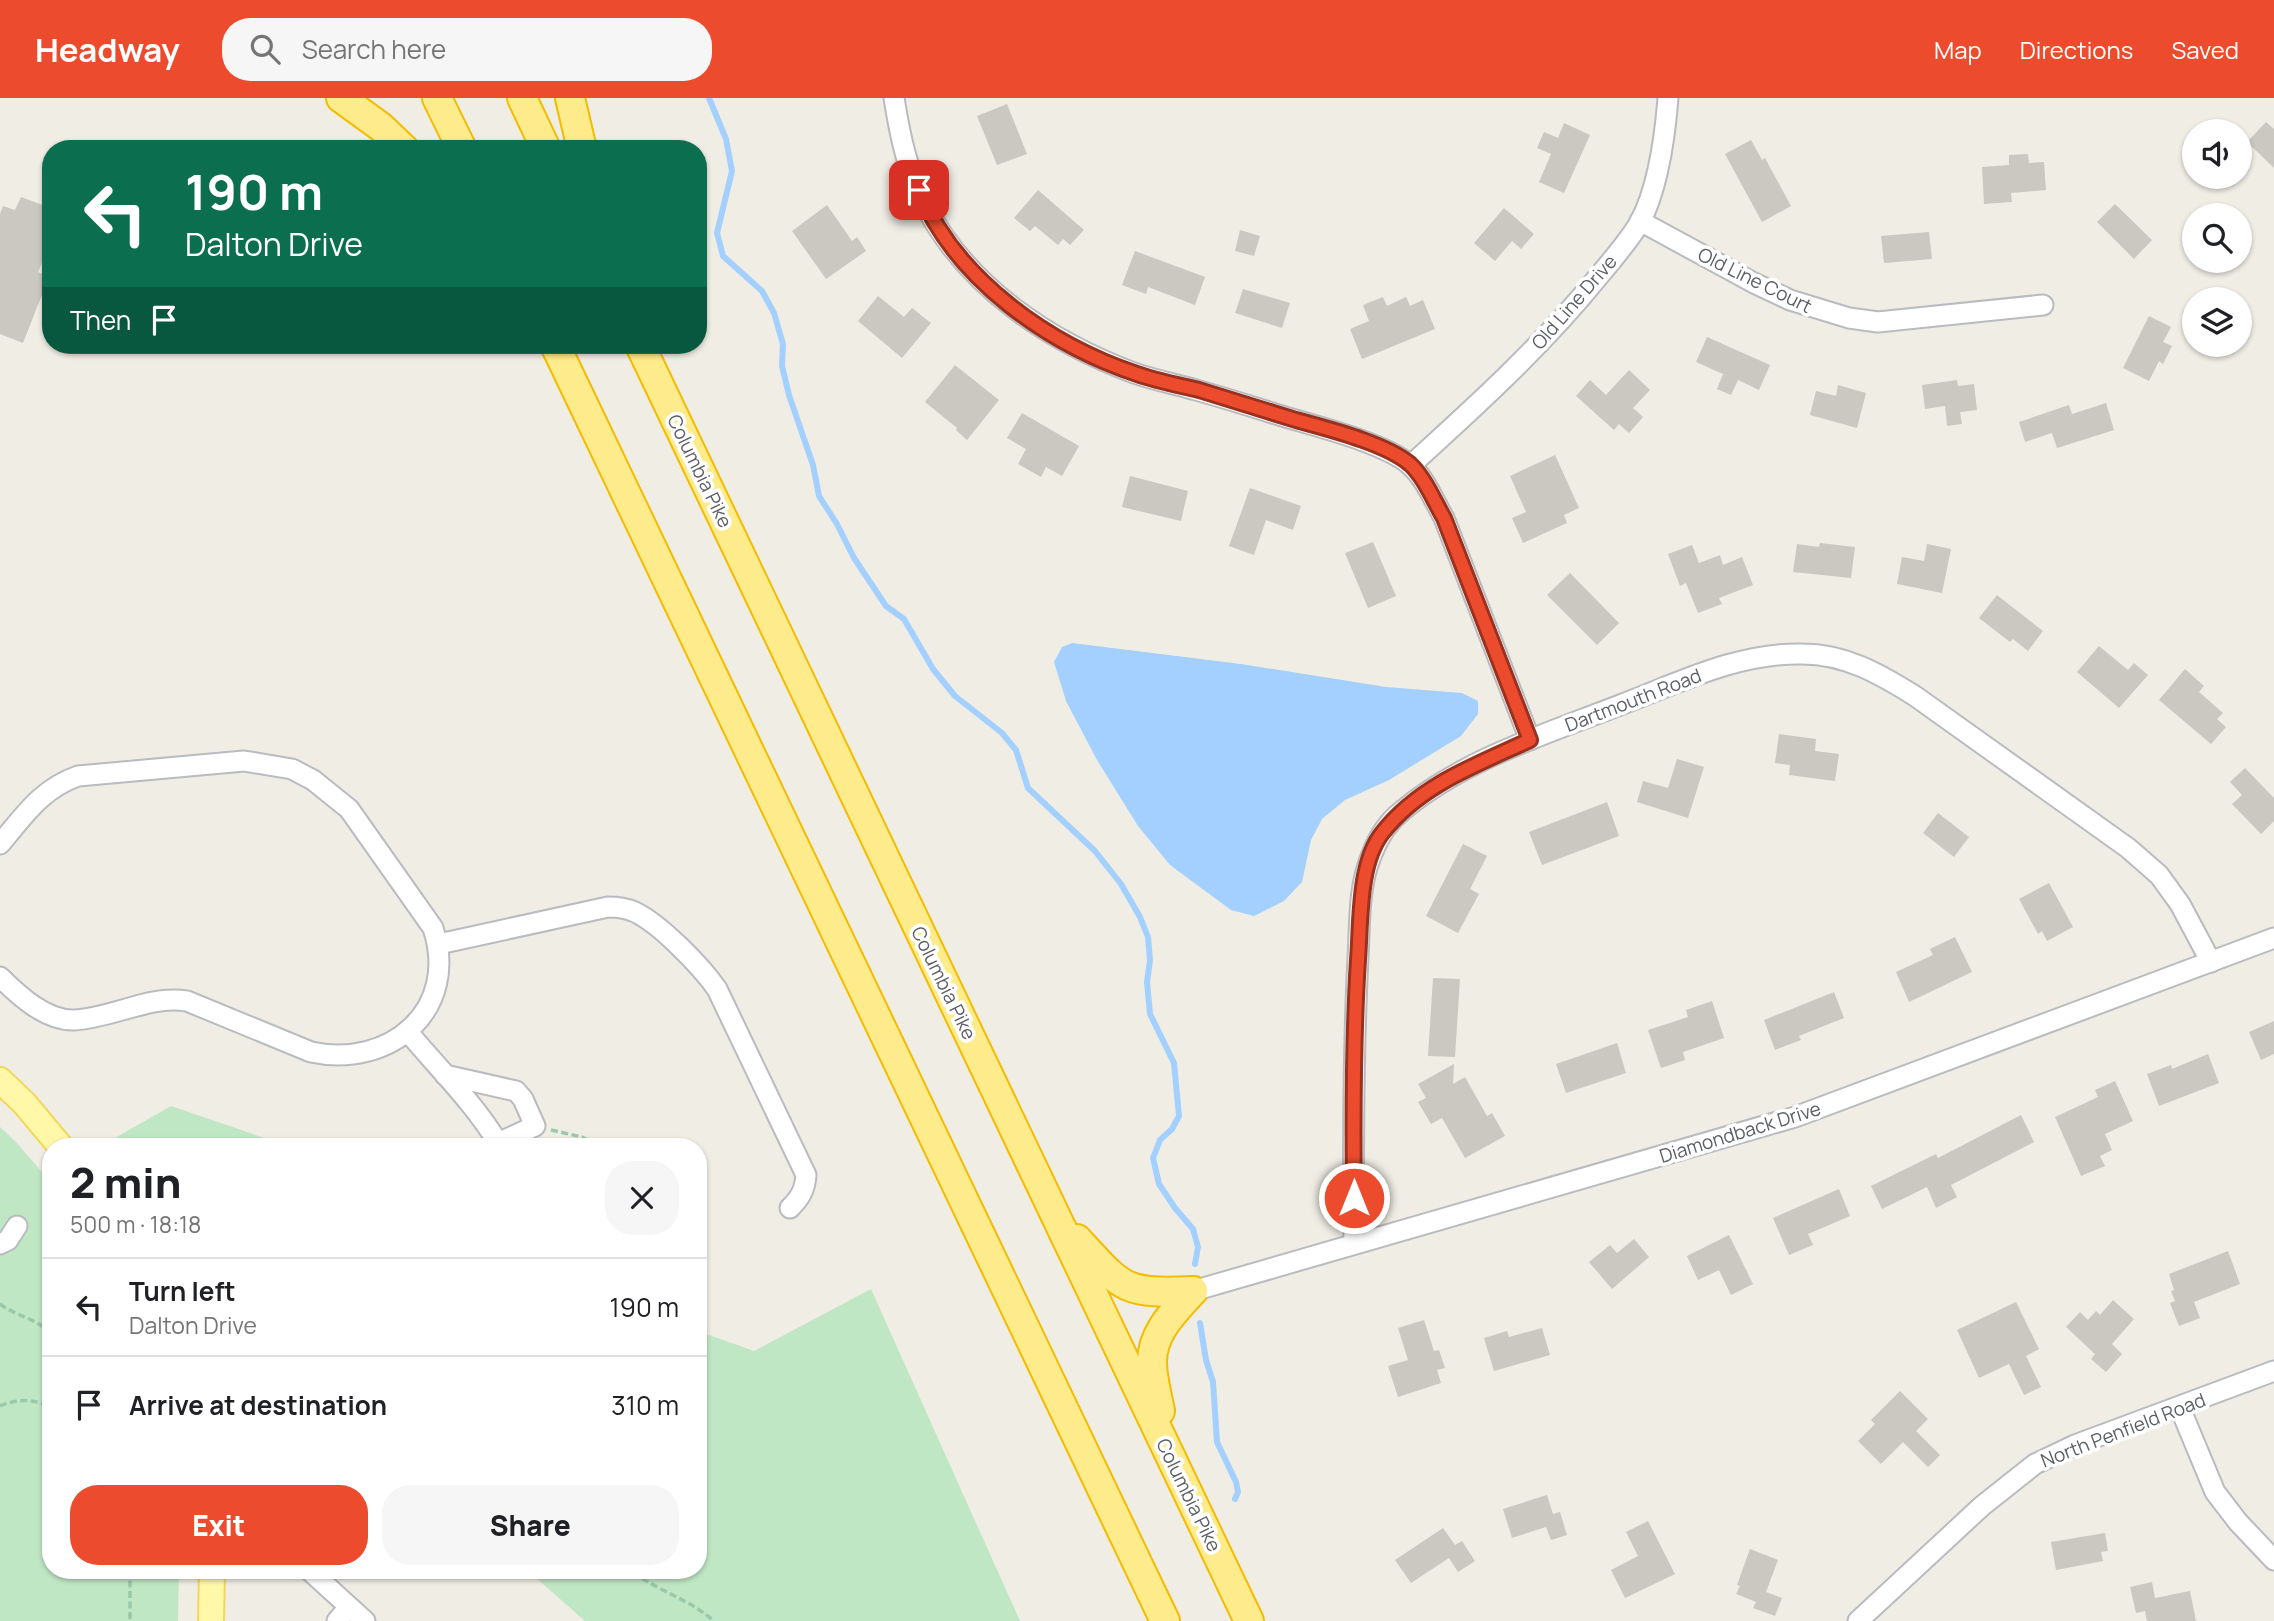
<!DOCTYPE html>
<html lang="en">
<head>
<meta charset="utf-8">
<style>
  :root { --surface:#fff; --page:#f6f6f6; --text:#202124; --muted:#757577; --line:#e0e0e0; --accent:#ec4c2d }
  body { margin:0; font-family:Manrope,sans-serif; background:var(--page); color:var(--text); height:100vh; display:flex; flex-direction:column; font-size:26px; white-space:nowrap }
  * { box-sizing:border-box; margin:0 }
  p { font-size:23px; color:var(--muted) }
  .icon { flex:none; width:38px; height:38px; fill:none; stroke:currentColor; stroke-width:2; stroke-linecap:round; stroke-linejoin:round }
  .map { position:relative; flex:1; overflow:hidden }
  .side { position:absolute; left:42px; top:1040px; width:665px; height:441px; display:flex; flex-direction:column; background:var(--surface); border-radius:28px; box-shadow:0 2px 5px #0004 }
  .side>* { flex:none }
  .guide { position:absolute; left:42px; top:42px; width:665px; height:214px; border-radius:28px; box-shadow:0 2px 5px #0004; background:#0b6e4f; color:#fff; overflow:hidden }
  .tools { position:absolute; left:2182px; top:21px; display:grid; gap:14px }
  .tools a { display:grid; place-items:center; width:70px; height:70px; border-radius:50%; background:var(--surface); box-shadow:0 2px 5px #0004; font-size:35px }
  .pin { position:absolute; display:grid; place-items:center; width:60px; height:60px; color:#fff; margin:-30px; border-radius:14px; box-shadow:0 4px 10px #0006 }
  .me { position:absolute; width:77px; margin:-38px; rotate:0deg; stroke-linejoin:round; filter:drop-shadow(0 0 5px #0008) }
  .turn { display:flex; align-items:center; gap:24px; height:147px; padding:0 28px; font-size:32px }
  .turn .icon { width:91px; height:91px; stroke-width:2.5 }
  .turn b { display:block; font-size:49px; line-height:60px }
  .then { display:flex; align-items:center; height:66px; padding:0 28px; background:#0003; gap:14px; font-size:26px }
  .round { display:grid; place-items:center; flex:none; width:74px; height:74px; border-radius:28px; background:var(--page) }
  .summary { display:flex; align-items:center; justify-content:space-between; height:119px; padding:0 28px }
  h1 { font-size:42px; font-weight:800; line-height:52px }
  .cta { display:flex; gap:14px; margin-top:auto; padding:14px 28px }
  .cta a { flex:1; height:80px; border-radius:28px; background:var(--accent); color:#fff; font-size:28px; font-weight:800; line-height:80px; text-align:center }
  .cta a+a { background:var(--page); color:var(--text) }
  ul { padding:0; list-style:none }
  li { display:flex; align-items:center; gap:21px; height:98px; padding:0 28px; border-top:2px solid var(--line) }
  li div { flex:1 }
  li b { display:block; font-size:26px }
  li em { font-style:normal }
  header { display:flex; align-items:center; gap:42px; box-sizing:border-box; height:98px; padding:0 35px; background:var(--accent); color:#fff }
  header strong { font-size:33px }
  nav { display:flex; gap:38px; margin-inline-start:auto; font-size:24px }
  .search { width:490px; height:63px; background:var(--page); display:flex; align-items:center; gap:18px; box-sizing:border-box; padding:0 24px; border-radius:28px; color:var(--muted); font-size:26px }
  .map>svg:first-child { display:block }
  .green { fill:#c0e7c4 }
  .water { fill:#a4d0ff }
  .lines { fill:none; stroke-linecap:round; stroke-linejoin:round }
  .stream { stroke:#a4d0ff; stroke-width:6 }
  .building { fill:#cac8c0 }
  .minor-casing { stroke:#b9bbc0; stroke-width:23 }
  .major-casing { stroke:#f4d659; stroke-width:28 }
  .highway-casing { stroke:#f3bc00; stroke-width:32 }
  .path { stroke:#99c8ab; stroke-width:3.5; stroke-dasharray:7 3.5; stroke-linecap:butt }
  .minor { stroke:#fff; stroke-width:19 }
  .major { stroke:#fff8a9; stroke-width:24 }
  .highway { stroke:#feeb8c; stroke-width:28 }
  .route-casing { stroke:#99311d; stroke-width:18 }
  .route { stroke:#ec4c2d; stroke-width:12 }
  .labels { text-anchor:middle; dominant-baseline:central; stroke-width:7; stroke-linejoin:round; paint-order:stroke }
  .street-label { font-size:19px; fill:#5c5f65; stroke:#fff }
</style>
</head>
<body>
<header>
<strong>Headway</strong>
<div class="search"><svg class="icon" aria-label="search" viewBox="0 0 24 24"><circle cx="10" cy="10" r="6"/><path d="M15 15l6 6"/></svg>Search here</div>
<nav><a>Map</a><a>Directions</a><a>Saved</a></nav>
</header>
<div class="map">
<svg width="2274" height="1523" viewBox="0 0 2274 1523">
  <rect width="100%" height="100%" fill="#efede4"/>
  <!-- green -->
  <g class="green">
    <polygon points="171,1008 288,1048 101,1048"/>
    <polygon points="0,1029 16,1044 46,1079 51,1077 51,1472 179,1472 178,1523 0,1523"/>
    <polygon points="871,1191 1020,1523 585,1523 527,1472 698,1472 698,1233 754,1253"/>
  </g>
  <!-- water -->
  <polygon class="water" points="1072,545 1241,566 1386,589 1462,595 1478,603 1478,616 1461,638 1389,682 1345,702 1322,721 1311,742 1302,784 1284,803 1254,818 1231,812 1170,767 1138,728 1097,662 1066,603 1054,564 1062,549"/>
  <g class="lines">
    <!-- stream -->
    <g class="stream">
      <polyline points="709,0 726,41 732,73 717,135 723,158 762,193 774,215 783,246 782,268 789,297 813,367 819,398 837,426 854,460 886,508 904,521 933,571 955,598 1002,635 1016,652 1028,690 1095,753 1121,786 1140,819 1148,839 1150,862 1147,884 1150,916 1174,965 1179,1018 1172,1031 1160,1042 1153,1060 1159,1086 1175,1110 1193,1131 1198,1149 1195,1166"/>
      <polyline points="1200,1225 1206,1262 1213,1284 1217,1344 1236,1384 1238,1394 1235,1401"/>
    </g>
  </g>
  <!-- building -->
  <g class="building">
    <polygon points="1007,6 1027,56 997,67 977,18"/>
    <polygon points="2266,24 2274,31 2274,70 2247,44"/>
    <polygon points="1564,25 1590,37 1564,95 1539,84 1551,56 1537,50 1544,34 1558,40"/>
    <polygon points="1751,42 1762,62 1765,60 1791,108 1762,124 1725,56"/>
    <polygon points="2028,56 2029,65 2044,64 2046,92 2011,95 2012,104 1984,106 1982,69 2009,67 2009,57"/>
    <polygon points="1038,92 1084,132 1070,147 1063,141 1058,147 1035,128 1030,133 1014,120"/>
    <polygon points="21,99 51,110 51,143 38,174 49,179 23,245 0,236 0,116 3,108 15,112"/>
    <polygon points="2115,106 2152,142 2134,161 2097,124"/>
    <polygon points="827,107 852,143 857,139 866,153 826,181 792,133"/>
    <polygon points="1504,110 1534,136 1521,151 1512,143 1495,163 1474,145"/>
    <polygon points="1240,132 1260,138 1254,158 1235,153"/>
    <polygon points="1929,134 1932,161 1884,165 1881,138"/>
    <polygon points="1135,153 1205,179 1195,207 1148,189 1146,196 1122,187"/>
    <polygon points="1243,191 1290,205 1282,230 1235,215"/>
    <polygon points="878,198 904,219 912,210 931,225 902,260 858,223"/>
    <polygon points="1383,199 1387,208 1406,199 1410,208 1423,202 1435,231 1362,261 1350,231 1369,223 1363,207"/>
    <polygon points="2149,218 2171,229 2163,244 2172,248 2163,266 2159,263 2149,283 2123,270"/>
    <polygon points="1707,239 1770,267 1759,292 1738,282 1731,297 1717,291 1723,276 1696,264"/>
    <polygon points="955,267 999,302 967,342 956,332 957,330 925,304"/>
    <polygon points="1629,272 1650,292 1633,310 1643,319 1629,335 1619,326 1614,332 1576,298 1590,282 1606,297"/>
    <polygon points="1957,282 1958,288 1974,286 1977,312 1960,314 1962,326 1947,328 1945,308 1925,311 1922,287"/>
    <polygon points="1838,287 1866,295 1857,330 1810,317 1816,293 1836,298"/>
    <polygon points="2106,305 2114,332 2057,350 2052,335 2025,344 2019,324 2069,307 2072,316"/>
    <polygon points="1022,315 1079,348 1062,378 1046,369 1041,379 1018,366 1026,351 1007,340"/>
    <polygon points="1555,357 1579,410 1564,417 1567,425 1523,445 1512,420 1526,414 1510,378"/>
    <polygon points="1130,378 1188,393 1181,423 1122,409"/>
    <polygon points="1250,390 1301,408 1293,432 1266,422 1254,457 1229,448"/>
    <polygon points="1373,444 1396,498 1368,510 1345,455"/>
    <polygon points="1820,445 1855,449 1851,480 1793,474 1797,446 1819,449"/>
    <polygon points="1927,446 1951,451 1942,495 1897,486 1902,459 1924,463"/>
    <polygon points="1692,447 1699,465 1720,457 1723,467 1742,459 1753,487 1719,500 1722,506 1698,515 1686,485 1680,488 1668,456"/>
    <polygon points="1570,475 1619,525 1597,547 1547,497"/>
    <polygon points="1997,497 2043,533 2028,553 2013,541 2010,544 1979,520"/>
    <polygon points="2099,548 2128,572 2134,565 2148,577 2119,610 2077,574"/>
    <polygon points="2185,571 2204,588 2199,594 2223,615 2217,621 2226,629 2211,646 2159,602"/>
    <polygon points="1779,636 1816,641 1815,653 1839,656 1835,683 1789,677 1790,667 1775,665"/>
    <polygon points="1677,661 1704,669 1688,720 1637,704 1643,683 1668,690"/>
    <polygon points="2245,670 2274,700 2274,723 2261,736 2232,706 2242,697 2230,684"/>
    <polygon points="1607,704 1619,738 1542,767 1529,734"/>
    <polygon points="1938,715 1969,739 1954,759 1923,735"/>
    <polygon points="1463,746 1487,758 1470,791 1479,796 1458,835 1426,818"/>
    <polygon points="2049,785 2073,829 2047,843 2042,833 2038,836 2019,801"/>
    <polygon points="1955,839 1972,874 1909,904 1896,874 1933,857 1930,851"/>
    <polygon points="1433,880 1460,881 1455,959 1428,958"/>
    <polygon points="1834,894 1844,920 1799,938 1801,942 1775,952 1764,922"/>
    <polygon points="1712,903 1724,940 1683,954 1685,962 1661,970 1648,932 1688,919 1686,912"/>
    <polygon points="2274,923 2274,956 2261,962 2249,934"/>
    <polygon points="1617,945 1626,975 1566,995 1556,966"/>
    <polygon points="2208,956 2219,985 2159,1008 2147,976 2171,967 2172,971"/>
    <polygon points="1454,966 1453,986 1465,979 1487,1018 1492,1015 1505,1038 1465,1060 1442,1020 1431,1026 1418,1004 1426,1000 1418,986"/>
    <polygon points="2115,983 2133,1023 2105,1036 2112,1052 2100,1058 2105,1068 2081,1078 2055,1019 2098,999 2095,992"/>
    <polygon points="2021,1017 2034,1044 1951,1087 1957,1099 1936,1110 1927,1089 1882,1111 1871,1088 1936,1056 1938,1060"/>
    <polygon points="1839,1091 1850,1118 1808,1136 1813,1147 1789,1157 1773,1120"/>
    <polygon points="1729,1137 1753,1186 1731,1197 1719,1172 1698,1182 1687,1158"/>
    <polygon points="1634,1141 1649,1159 1612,1191 1589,1164 1610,1147 1617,1155"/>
    <polygon points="2228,1153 2240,1186 2194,1204 2200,1220 2179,1228 2170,1205 2175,1203 2171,1193 2174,1192 2169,1176"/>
    <polygon points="2113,1202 2134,1221 2112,1246 2122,1256 2106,1274 2091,1261 2095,1256 2066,1229 2080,1214 2088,1222 2096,1213 2100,1217"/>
    <polygon points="2016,1204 2039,1251 2026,1258 2041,1289 2024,1297 2009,1266 1979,1280 1957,1232"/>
    <polygon points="1424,1222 1434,1253 1439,1252 1445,1270 1437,1272 1441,1285 1398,1299 1388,1268 1408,1262 1398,1230"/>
    <polygon points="1542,1230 1550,1257 1494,1273 1484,1240 1507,1233 1509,1239"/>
    <polygon points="1900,1293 1928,1321 1916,1333 1940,1357 1928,1369 1903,1344 1881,1366 1858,1343 1875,1326 1871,1322"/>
    <polygon points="1547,1397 1553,1416 1560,1414 1567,1437 1551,1442 1546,1429 1512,1440 1503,1411"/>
    <polygon points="1648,1423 1675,1476 1625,1500 1611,1472 1638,1458 1626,1434"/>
    <polygon points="1443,1430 1455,1447 1462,1443 1475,1463 1458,1474 1449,1460 1411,1485 1395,1462"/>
    <polygon points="2105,1435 2108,1453 2101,1454 2103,1463 2056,1472 2051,1444"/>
    <polygon points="1750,1451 1778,1462 1766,1494 1782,1500 1775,1518 1753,1510 1756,1504 1736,1496 1740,1488 1737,1487"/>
    <polygon points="2152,1484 2155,1500 2190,1493 2196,1523 2147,1523 2145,1513 2136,1515 2130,1489"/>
  </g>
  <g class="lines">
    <defs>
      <g id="minor">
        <path d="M894,0C900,38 908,77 927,111C970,191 1051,244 1134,275C1154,282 1175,286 1196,292C1225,300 1253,309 1282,318C1315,328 1385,345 1410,367C1425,380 1434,403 1444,420L1530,642"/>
        <polyline points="1640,123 1754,185 1790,202 1849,220 1878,224 2043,207"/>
        <path d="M1411,367C1476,308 1542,248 1598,179C1612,162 1629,143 1640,124C1658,90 1665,38 1668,0"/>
        <path d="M0,746C24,718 41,691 78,678L244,663L292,671L313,682L349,711L433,830C460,912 390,971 311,954L187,903C168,900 151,904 133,909C114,914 94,921 74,922C46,923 18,897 0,879"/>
        <path d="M439,846L608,809C617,809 626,810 635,814C660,826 701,868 717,891L806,1077C805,1092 800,1100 790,1110"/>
        <path d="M408,934C438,970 474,1005 498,1045L535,1028L523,1001L516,993L445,977"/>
        <polyline points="0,1146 8,1142 17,1128"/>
        <path d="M1354,1146C1353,1051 1353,956 1358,860C1360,826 1358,788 1372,756C1378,740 1388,724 1402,713C1464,661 1546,636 1620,607C1678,585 1739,554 1803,556C1845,556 1880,576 1915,598L2128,750L2159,777L2180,806L2211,864"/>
        <polyline points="1193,1193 1795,1019 2274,840"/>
        <polyline points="2180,1310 2215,1394 2238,1424 2274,1462"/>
        <polyline points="309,1472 365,1523"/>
        <polyline points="337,1523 349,1509"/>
        <polyline points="1858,1523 1982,1408 2035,1366 2075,1347 2274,1273"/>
      </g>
      <g id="major">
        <polyline points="0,982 25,1006 60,1048"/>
        <polyline points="211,1523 212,1472"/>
      </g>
      <g id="highway">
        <polyline points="341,0 381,29 404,51"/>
        <polyline points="437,0 462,51"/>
        <polyline points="522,0 546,51"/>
        <polyline points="570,0 582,51"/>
        <polyline points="555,247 1165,1523"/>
        <polyline points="640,247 1249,1523"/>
        <path d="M1077,1141C1123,1191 1123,1196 1193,1193"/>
        <path d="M1160,1313C1157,1297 1152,1280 1152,1264C1152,1234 1175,1213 1193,1193"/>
      </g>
    </defs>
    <!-- minor casing -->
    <use href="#minor" class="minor-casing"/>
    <!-- major casing -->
    <use href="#major" class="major-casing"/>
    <!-- highway casing -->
    <use href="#highway" class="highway-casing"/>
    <!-- path -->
    <g class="path">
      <polyline points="551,1032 582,1039 598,1048"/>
      <path d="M0,1206C16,1218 37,1221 51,1235"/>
      <polyline points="44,1305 51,1296"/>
      <path d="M0,1308C16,1301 36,1300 51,1310"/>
      <polyline points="130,1472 130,1523"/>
      <path d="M623,1472C638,1477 649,1485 663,1492C682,1502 698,1509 714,1523"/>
    </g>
    <!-- minor -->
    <use href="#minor" class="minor"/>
    <!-- major -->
    <use href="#major" class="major"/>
    <!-- highway -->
    <use href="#highway" class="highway"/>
  </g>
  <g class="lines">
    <defs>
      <path id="route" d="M919,92C955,181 1048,246 1137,276C1157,283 1178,287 1199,292C1231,302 1264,312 1296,322C1328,331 1385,345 1410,366C1425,380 1434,403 1444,420L1530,642C1478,666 1420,687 1383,734C1358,765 1361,823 1358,862C1353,941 1353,1021 1354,1100"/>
    </defs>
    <!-- route casing -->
    <use href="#route" class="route-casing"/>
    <!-- route -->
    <use href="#route" class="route"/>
  </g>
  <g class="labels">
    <!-- street labels -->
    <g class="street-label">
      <text transform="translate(1755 182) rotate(26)">Old Line Court</text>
      <text transform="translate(1574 204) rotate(-49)">Old Line Drive</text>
      <text transform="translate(700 373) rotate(64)">Columbia Pike</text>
      <text transform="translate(1633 602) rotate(-21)">Dartmouth Road</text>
      <text transform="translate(944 885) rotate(64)">Columbia Pike</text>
      <text transform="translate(1740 1034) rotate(-17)">Diamondback Drive</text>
      <text transform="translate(2123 1332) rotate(-21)">North Penfield Road</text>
      <text transform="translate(1189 1397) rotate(64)">Columbia Pike</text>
    </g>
  </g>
</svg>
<div class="tools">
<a><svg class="icon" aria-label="sound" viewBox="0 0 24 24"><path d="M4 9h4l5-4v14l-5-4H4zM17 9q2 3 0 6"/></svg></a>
<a><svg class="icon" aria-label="search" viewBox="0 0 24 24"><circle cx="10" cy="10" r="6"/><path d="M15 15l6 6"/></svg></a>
<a><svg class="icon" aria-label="layers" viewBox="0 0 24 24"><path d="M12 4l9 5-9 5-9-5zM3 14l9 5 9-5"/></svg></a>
</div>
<div class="pin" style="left:919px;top:92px;background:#d93025"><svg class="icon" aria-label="arrive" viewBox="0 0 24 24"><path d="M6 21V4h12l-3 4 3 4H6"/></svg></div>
<svg class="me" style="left:1354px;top:1100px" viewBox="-20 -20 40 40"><circle r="17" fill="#ec4c2d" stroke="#fff" stroke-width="3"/><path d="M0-11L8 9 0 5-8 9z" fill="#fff"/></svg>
<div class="guide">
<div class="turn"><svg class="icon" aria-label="left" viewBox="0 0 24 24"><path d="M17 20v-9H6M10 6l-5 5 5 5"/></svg><div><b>190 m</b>Dalton Drive</div></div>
<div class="then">Then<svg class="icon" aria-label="arrive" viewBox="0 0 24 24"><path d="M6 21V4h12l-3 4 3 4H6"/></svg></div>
</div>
<section class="side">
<div class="summary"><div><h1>2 min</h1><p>500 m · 18:18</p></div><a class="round"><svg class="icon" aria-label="close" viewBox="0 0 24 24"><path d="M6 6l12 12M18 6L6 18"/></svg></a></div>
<ul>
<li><svg class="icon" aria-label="left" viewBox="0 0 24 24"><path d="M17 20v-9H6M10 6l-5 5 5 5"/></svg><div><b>Turn left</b><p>Dalton Drive</p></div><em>190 m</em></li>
<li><svg class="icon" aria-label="arrive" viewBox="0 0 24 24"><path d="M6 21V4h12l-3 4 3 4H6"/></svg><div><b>Arrive at destination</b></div><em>310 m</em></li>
</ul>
<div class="cta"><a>Exit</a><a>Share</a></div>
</section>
</div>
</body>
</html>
